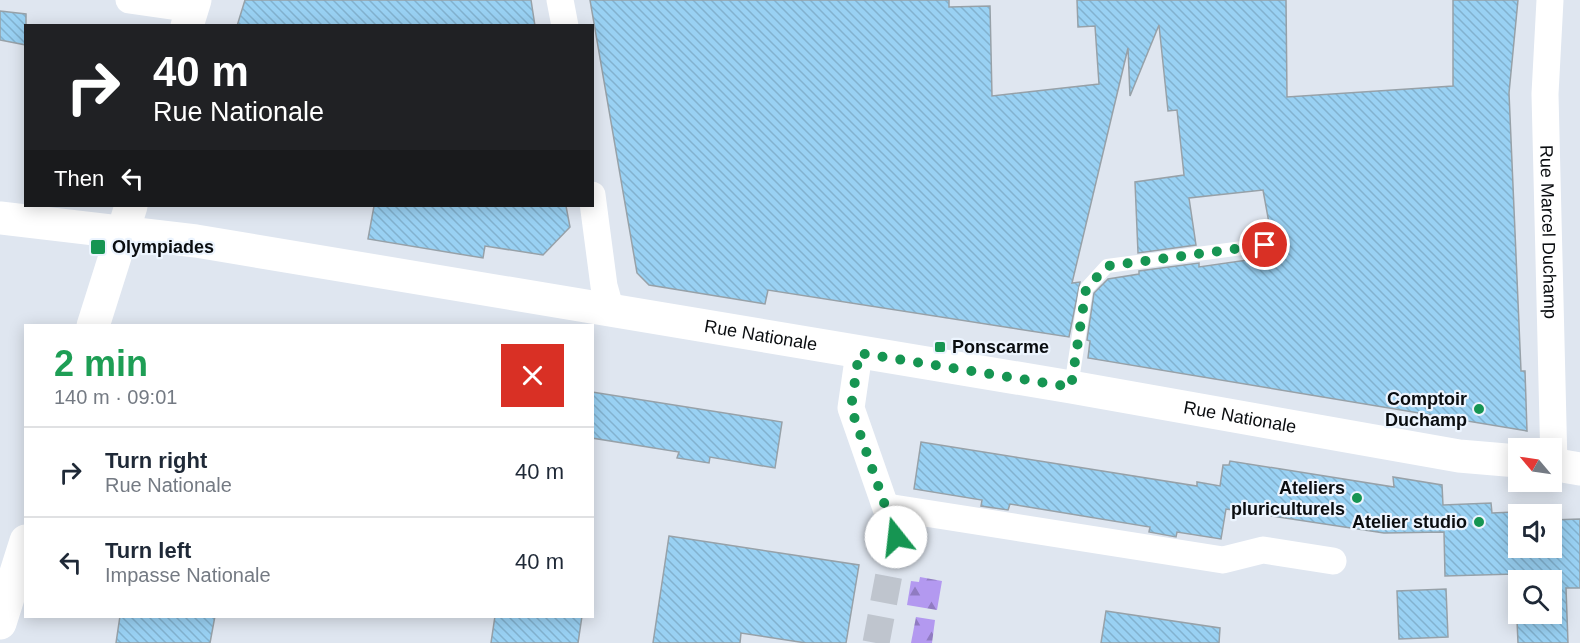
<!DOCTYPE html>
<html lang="en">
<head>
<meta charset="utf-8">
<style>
  :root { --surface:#fff; --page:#f6f6f7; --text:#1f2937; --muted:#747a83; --line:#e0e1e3 }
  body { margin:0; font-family:Helvetica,sans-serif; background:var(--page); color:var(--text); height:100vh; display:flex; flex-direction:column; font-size:22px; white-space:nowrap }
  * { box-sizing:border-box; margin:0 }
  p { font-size:20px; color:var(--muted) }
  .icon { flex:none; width:33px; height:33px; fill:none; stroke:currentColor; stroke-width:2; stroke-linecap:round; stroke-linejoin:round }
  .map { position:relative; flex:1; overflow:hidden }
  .panel { position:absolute; left:24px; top:324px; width:570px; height:294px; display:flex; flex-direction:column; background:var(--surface); border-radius:0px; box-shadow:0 3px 15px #0003 }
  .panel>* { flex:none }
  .banner { position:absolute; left:24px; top:24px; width:570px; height:183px; border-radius:0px; box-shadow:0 3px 15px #0003; background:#202124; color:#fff; overflow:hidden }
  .needle { width:39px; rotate:299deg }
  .fabs { position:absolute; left:1508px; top:438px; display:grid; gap:12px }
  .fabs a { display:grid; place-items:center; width:54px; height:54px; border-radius:0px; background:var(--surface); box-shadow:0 3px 15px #0003; font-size:30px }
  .pin { position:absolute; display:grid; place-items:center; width:51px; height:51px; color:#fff; margin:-26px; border:3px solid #fff; border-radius:50%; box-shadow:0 2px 6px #0007 }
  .me { position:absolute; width:66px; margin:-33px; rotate:344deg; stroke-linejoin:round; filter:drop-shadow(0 0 4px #0008) }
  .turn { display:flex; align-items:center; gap:21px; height:126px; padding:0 30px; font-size:27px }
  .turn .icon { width:78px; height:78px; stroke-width:2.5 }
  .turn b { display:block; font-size:42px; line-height:51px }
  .then { display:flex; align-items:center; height:57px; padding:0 30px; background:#0003; gap:12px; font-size:22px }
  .round { display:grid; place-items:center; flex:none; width:63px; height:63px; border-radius:0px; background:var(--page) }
  .head { display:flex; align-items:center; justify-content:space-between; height:102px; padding:0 30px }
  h1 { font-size:36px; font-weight:600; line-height:45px; color:#1e9e55 }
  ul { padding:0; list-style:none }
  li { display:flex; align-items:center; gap:18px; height:90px; padding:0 30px; border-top:2px solid var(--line) }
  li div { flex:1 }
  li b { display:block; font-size:22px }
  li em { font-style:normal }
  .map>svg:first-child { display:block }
  .forest { fill:url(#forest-firs) }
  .building { fill:url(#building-back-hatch); stroke:#97a1a8; stroke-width:1.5; fill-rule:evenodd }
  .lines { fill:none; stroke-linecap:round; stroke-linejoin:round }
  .minor-tunnel { stroke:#bfc5ce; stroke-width:27; stroke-dasharray:27 14; stroke-linecap:butt }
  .service { stroke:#fff; stroke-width:14 }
  .minor { stroke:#fff; stroke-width:27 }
  .tertiary { stroke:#fff; stroke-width:33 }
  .secondary { stroke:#fff; stroke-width:33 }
  .route { stroke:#169552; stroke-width:10; stroke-dasharray:0 18 }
  .poi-dot { fill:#169552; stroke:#ecf4fe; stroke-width:2 }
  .labels { text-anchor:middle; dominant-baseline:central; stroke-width:4.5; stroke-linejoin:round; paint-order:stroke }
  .street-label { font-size:18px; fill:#0a0d10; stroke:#ecf4fe }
  .poi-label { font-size:18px; font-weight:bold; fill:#0a0d10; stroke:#ecf4fe; text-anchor:end }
</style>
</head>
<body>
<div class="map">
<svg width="1580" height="643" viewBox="0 0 1580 643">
  <defs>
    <pattern id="forest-firs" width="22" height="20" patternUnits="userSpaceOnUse" patternTransform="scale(1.5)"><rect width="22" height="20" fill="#b399f0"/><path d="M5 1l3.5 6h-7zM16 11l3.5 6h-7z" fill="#907bc1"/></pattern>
    <pattern id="building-back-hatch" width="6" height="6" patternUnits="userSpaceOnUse" patternTransform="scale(1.5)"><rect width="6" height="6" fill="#99d1f3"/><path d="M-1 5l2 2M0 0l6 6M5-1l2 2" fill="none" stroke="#82b2cf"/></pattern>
  </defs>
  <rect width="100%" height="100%" fill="#dfe6f0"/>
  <!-- forest -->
  <g class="forest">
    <polygon points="920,577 942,581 937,610 907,605 911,581 919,582"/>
    <polygon points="916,617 935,620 932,643 911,643"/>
  </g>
  <!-- building -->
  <g class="building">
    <polygon points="245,0 531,0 535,26 237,26"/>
    <polygon points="590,0 949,0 949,7 990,6 992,96 1099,84 1095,26 1078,27 1077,0 1286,0 1287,97 1453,86 1453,0 1518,0 1509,93 1521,371 1525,371 1527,431 1088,358 1090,341 1087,340 1094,293 1108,279 1139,274 1139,271 1199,263 1199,267 1275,256 1263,190 1189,198 1196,245 1138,253 1135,182 1184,175 1177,110 1168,111 1159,25 1130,96 1128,48 1072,283 1080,282 1069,337 768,290 765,304 649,285 637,273"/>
    <polygon points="0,11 26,14 26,45 0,40"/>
    <polygon points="374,206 566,206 570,227 543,255 485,246 483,258 368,239"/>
    <polygon points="592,392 782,422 775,468 710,457 709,463 677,458 679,452 592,438"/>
    <path d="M921,442L1197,486V482L1220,486L1223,465H1229L1230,461L1394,487L1393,477L1442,485L1443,505L1491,503L1492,513L1538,511V514H1518V548H1551V520L1580,519V588H1566L1568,643H1518L1515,574L1445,576L1444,532L1384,533L1226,509L1221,539L1177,532L1176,537L1149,532L1150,527L1010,504L1008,510L981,506L982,500L914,489ZM1518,580H1551V614H1518Z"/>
    <polygon points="669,536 859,565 846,643 806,643 741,633 740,643 653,643"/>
    <polygon points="1446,589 1448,637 1399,639 1397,591"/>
    <polygon points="1106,611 1220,628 1219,643 1101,643"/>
    <polygon points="120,616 215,616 210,643 116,643"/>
    <polygon points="495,616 582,616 578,643 491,643"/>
  </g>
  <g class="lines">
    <!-- minor-tunnel -->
    <polyline class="minor-tunnel" points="876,643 896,537"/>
    <!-- service -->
    <polyline class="service" points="1071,387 1086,289 1107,266 1265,245"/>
    <!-- minor -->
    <g class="minor">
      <polyline points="129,0 192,9"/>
      <polyline points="560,0 565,26"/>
      <path id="s1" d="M1550,0L1545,94L1554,465"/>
      <polyline points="592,195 604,286 611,311"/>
      <polyline points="859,353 851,408 896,537"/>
      <polyline points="887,507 1223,560 1263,550 1333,561"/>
    </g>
    <!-- tertiary -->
    <g class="tertiary">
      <path id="s2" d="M0,218L196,241L1071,387L1459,456L1518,461"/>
      <polyline points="1551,464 1580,469"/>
    </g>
    <!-- secondary -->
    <g class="secondary">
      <polyline points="187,26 195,0"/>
      <polyline points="93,326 131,206"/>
      <polyline points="0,623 26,541"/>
    </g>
  </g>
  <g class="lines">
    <!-- route -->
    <polyline class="route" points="896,537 851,408 859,353 1071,387 1086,289 1107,266 1265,245"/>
  </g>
  <!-- markers -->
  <g class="poi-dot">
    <rect x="90" y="239" width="16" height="16" rx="3"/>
    <rect x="934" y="341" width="12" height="12" rx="3"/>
    <circle cx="1479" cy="409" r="6"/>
    <circle cx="1357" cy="498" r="6"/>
    <circle cx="1479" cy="522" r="6"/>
  </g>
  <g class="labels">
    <!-- street labels -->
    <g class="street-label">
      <text stroke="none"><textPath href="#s1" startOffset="232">Rue Marcel Duchamp</textPath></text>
      <text stroke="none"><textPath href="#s2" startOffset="770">Rue Nationale</textPath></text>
      <text stroke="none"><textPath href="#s2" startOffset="1256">Rue Nationale</textPath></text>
    </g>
    <!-- poi labels -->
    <g class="poi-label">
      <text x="112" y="247" text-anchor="start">Olympiades</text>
      <text x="952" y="347" text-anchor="start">Ponscarme</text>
      <text x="1467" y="399">Comptoir<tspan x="1467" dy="21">Duchamp</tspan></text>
      <text x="1345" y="488">Ateliers<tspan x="1345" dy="21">pluriculturels</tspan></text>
      <text x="1467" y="522">Atelier studio</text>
    </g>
  </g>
</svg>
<div class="fabs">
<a><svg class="needle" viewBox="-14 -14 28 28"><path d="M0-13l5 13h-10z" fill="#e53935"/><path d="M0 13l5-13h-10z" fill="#747a83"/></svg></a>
<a><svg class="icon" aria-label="sound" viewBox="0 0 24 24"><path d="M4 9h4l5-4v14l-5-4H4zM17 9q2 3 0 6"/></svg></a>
<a><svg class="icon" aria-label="search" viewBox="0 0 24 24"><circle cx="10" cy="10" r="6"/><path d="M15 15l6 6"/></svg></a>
</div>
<div class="pin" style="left:1265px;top:245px;background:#d93025"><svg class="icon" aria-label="arrive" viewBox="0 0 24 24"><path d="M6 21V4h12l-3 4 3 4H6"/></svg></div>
<svg class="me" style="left:896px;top:537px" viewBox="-20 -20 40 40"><circle r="19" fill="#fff"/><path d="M0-13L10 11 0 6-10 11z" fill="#169552"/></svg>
<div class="banner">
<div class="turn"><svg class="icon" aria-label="right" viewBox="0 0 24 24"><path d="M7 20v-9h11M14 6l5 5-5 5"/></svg><div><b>40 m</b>Rue Nationale</div></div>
<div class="then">Then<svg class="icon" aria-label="left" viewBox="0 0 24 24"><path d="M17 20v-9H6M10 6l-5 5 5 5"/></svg></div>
</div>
<section class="panel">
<div class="head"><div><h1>2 min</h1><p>140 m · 09:01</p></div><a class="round" style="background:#d93025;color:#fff"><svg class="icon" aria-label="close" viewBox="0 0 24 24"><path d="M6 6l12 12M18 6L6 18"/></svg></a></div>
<ul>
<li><svg class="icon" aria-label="right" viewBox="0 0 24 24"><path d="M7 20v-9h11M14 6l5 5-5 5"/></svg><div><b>Turn right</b><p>Rue Nationale</p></div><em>40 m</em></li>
<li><svg class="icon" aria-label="left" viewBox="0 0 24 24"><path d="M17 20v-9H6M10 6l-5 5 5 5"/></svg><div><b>Turn left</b><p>Impasse Nationale</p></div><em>40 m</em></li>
</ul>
</section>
</div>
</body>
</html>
